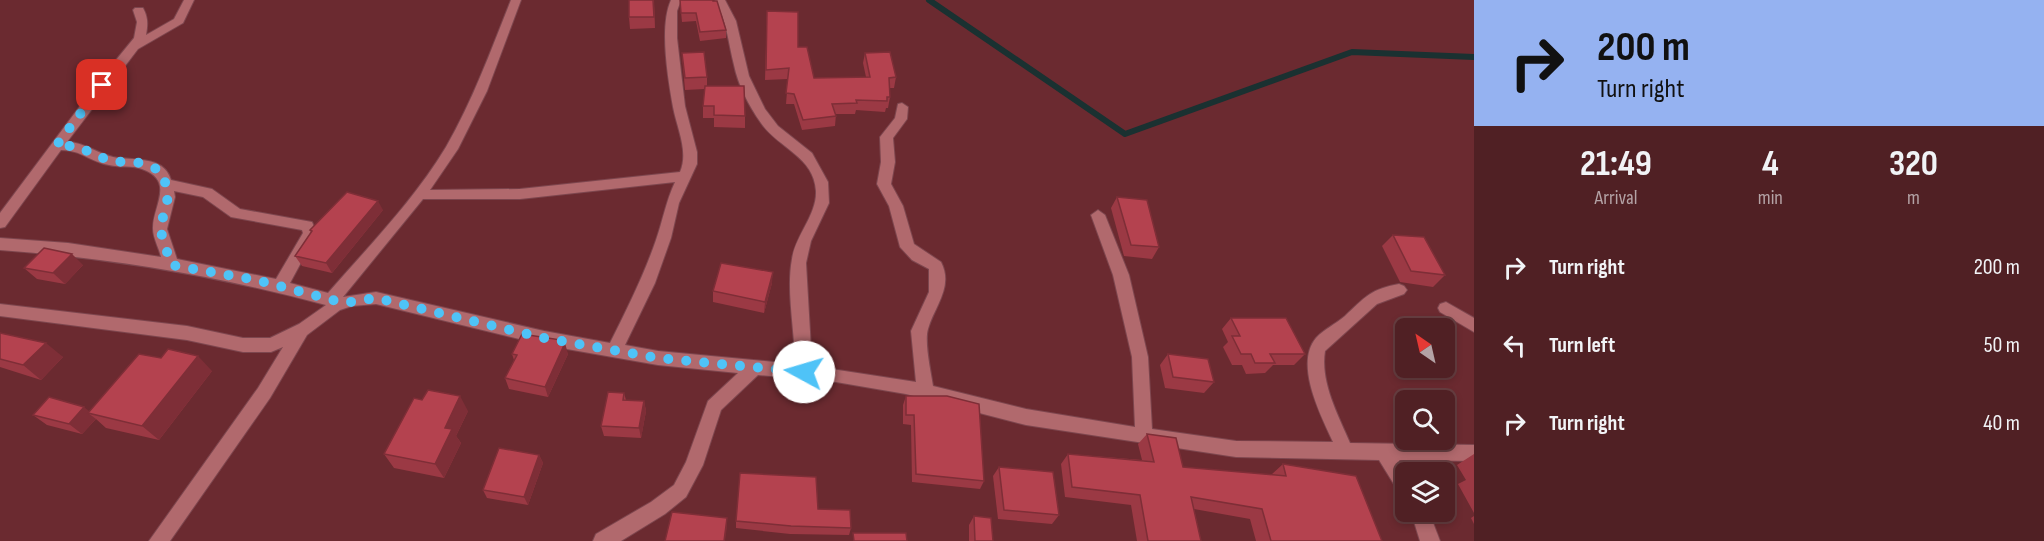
<!DOCTYPE html>
<html lang="en">
<head>
<meta charset="utf-8">
<style>
  :root { --surface:#502024; --page:#5a2d31; --text:#f1f3f6; --muted:#b4a3a6; --line:#673e41 }
  body { margin:0; font-family:"Sofia Sans Condensed",sans-serif; background:var(--page); color:var(--text); height:100vh; display:flex; flex-direction:column; font-size:22px; white-space:nowrap }
  * { box-sizing:border-box; margin:0 }
  p { font-size:20px; color:var(--muted) }
  .icon { flex:none; width:33px; height:33px; fill:none; stroke:currentColor; stroke-width:2; stroke-linecap:round; stroke-linejoin:round }
  .map { position:relative; flex:1; overflow:hidden }
  .side { display:flex; flex-direction:column; background:var(--surface); width:570px }
  .side>* { flex:none }
  .banner { background:#95b2f1; color:#111; overflow:hidden }
  .needle { width:39px; rotate:326deg }
  .buttons { position:absolute; left:1395px; top:318px; display:grid; gap:12px }
  .buttons a { display:grid; place-items:center; width:60px; height:60px; border-radius:9px; background:var(--surface); box-shadow:0 3px 9px #0003,0 0 0 2px var(--line); font-size:30px }
  .pin { position:absolute; display:grid; place-items:center; width:51px; height:51px; color:#fff; margin:-26px; border-radius:12px; box-shadow:0 3px 9px #0006 }
  .me { position:absolute; width:66px; margin:-33px; rotate:276deg; stroke-linejoin:round; filter:drop-shadow(0 0 4px #0008) }
  .turn { display:flex; align-items:center; gap:21px; height:126px; padding:0 24px; font-size:27px }
  .turn .icon { width:78px; height:78px; stroke-width:2.5 }
  .turn b { display:block; font-size:42px; line-height:51px }
  .eta { display:flex; justify-content:space-evenly; align-items:center; height:102px; text-align:center }
  .eta b { font-size:36px; font-weight:700; line-height:42px }
  ul { padding:0; list-style:none }
  li { display:flex; align-items:center; gap:18px; height:78px; padding:0 24px }
  li div { flex:1 }
  li b { display:block; font-size:22px }
  li em { font-style:normal }
  main { display:flex; flex:1; min-height:0 }
  .map>svg:first-child { display:block }
  .lines { fill:none; stroke-linecap:round; stroke-linejoin:round }
  .stream { stroke:#1a3131; stroke-width:6 }
  .minor-casing { stroke:#7d464e; stroke-width:2 }
  .minor { fill:#b1696d; fill-rule:evenodd }
  .wall { fill:#9b3944 }
  .shaded-wall { fill:#7e2e37 }
  .building { fill:#b4424f; stroke:#7e2e37; stroke-width:1.5 }
  .route { stroke:#4fc3f7; stroke-width:10; stroke-dasharray:0 18 }
</style>
</head>
<body>
<main>
<div class="map">
<svg width="1474" height="541" viewBox="0 0 1474 541">
  <rect width="100%" height="100%" fill="#6b2a30"/>
  <g class="lines">
    <!-- stream -->
    <polyline class="stream" points="929,0 1125,134 1352,52 1474,57"/>
    <defs>
      <g id="minor">
        <path d="M184,0H194L183,23L138,49L67,142C84,142 96,153 113,157C133,161 164,155 171,180L212,189L240,209L312,222L317,233L290,283L328,293C369,246 414,200 446,147C473,100 491,50 511,0H521L487,91L458,149L430,190L520,189L680,172C689,152 677,128 673,107C668,79 659,26 671,0H681L677,11V38L685,106L697,152V164L679,203L671,238L655,283L625,345L658,351L795,364C795,331 786,291 792,259C795,236 817,215 816,191C814,156 778,148 761,123C749,106 738,85 734,65C728,42 727,21 715,0H725L736,21L749,76L765,109L778,126L812,153L828,182L829,203L811,241L806,263L812,366L916,382L911,331L929,292V269L912,260L900,247L889,206L877,184L881,162L880,137L895,118L898,104L902,103L908,107L907,119L893,138L895,162L891,184L903,206L914,244L941,262C954,287 934,307 928,329C924,342 931,372 933,386L1026,409L1135,427L1132,357L1113,275L1091,215L1098,210L1105,215L1129,275L1148,357L1152,429L1236,441L1333,442C1321,416 1294,364 1316,338C1324,329 1336,324 1345,316C1365,297 1371,289 1399,284L1404,286L1407,290L1404,294L1377,304L1325,351C1320,382 1338,415 1350,443L1474,445V461L1399,460L1407,472L1406,496L1400,494L1379,460L1236,457L1026,425L906,394L836,382L758,375L721,410L703,465L686,497L665,514L621,541H593L596,534L651,502L674,485L686,462L708,401L738,373L658,365L544,345L376,304L352,306L340,310L307,335L270,398L170,541H149L258,388L283,347L271,352H243L187,340L0,316V304L187,326L243,338H270L299,324L326,305C218,276 111,258 0,250V238L68,243L161,257C159,248 153,238 153,229C152,207 176,181 142,169C132,165 120,168 109,165C91,162 81,150 61,150L5,227L0,228V213L98,82L134,38L137,22L133,10L135,8H143C148,17 148,24 146,35L174,19ZM675,182C666,201 663,220 656,240C644,275 627,309 610,343L544,331L376,292L343,297L423,199H520ZM174,191L203,197L231,217L302,230L303,233L276,279L177,259L167,229L175,197Z"/>
        <polygon points="1446,302 1474,318 1474,332 1440,312 1438,308 1440,304"/>
        <polygon points="1411,512 1429,512 1440,541 1420,541"/>
      </g>
    </defs>
    <!-- minor casing -->
    <use href="#minor" class="minor-casing"/>
    <!-- minor -->
    <use href="#minor" class="minor"/>
  </g>
  <!-- wall -->
  <g class="wall">
    <polygon points="654,0 655,28 630,29 629,17"/>
    <polygon points="680,1 726,30 726,38 700,41 696,21 682,22"/>
    <polygon points="767,11 798,47 814,78 866,77 863,63 865,53 896,77 894,88 889,88 890,97 888,108 886,108 885,112 856,110 855,114 836,114 835,126 802,130 794,104 786,104 788,79 765,80"/>
    <polygon points="682,53 707,77 707,86 745,116 745,128 714,127 714,118 703,118 703,106 705,89 685,90"/>
    <polygon points="1117,197 1159,247 1152,259 1124,256 1111,208"/>
    <polygon points="383,210 332,273 302,266 295,256 311,233 310,230"/>
    <polygon points="1393,235 1445,275 1433,287 1400,282 1382,246"/>
    <polygon points="83,265 65,284 37,279 24,268"/>
    <polygon points="772,283 764,313 713,302 713,291"/>
    <polygon points="1231,318 1305,354 1294,365 1273,365 1265,373 1246,374 1242,365 1232,365 1223,347 1228,342 1222,329"/>
    <polygon points="0,333 63,357 41,380 0,367"/>
    <polygon points="561,340 568,354 548,397 509,389 505,378 514,360 512,354"/>
    <polygon points="1168,354 1214,382 1204,393 1165,388 1160,365"/>
    <polygon points="212,371 159,440 106,428 96,419 82,434 47,425 33,415 90,411"/>
    <polygon points="624,393 626,400 644,401 646,411 641,438 604,436 601,426"/>
    <polygon points="906,396 984,481 980,489 912,482 911,425 903,424 903,405"/>
    <polygon points="468,411 456,436 461,443 444,478 394,468 384,454"/>
    <polygon points="1147,434 1183,467 1271,475 1283,464 1382,541 1256,541 1250,519 1194,509 1201,541 1137,541 1131,505 1065,497 1061,464 1068,454 1142,460 1138,444"/>
    <polygon points="1474,454 1474,513 1458,484 1466,480 1457,465"/>
    <polygon points="539,455 543,463 528,505 487,498 483,490"/>
    <polygon points="999,467 1059,515 1052,524 998,519 993,476"/>
    <polygon points="818,509 851,528 849,535 790,534 736,528 736,521"/>
    <polygon points="974,516 993,541 969,541 969,525"/>
    <polygon points="1474,516 1474,524 1471,518"/>
  </g>
  <!-- shaded-wall -->
  <g class="shaded-wall">
    <polygon points="378,201 383,210 332,273 326,263"/>
    <polygon points="72,254 83,265 65,284 53,273"/>
    <polygon points="773,272 772,283 764,313 765,302"/>
    <polygon points="561,340 563,347 565,343 568,354 548,397 545,387"/>
    <polygon points="46,343 63,357 41,380 23,365"/>
    <polygon points="198,356 212,371 159,440 142,426"/>
    <polygon points="460,396 468,411 456,436 461,443 444,478 435,464 445,428"/>
    <polygon points="644,401 646,411 641,438 639,428"/>
    <polygon points="84,407 94,415 88,413 96,419 82,434 69,424"/>
    <polygon points="539,455 543,463 528,505 524,497"/>
    <polygon points="727,518 727,527 725,541 724,541"/>
  </g>
  <!-- building -->
  <g class="building">
    <polygon points="629,0 653,0 654,17 629,17"/>
    <polygon points="680,0 713,0 713,1 717,1 726,30 700,32 696,13 681,13"/>
    <polygon points="767,11 798,12 798,47 807,47 814,78 870,77 865,53 890,52 896,77 889,78 890,97 887,97 887,101 856,100 857,103 832,104 836,116 803,120 794,94 786,93 789,68 766,70"/>
    <polygon points="704,52 707,77 685,78 682,53"/>
    <polygon points="705,86 744,86 745,116 714,115 714,106 703,106"/>
    <polygon points="347,192 378,201 326,263 295,256 312,231 310,230"/>
    <polygon points="1117,197 1147,200 1159,247 1131,245"/>
    <polygon points="1393,235 1424,237 1445,275 1411,271"/>
    <polygon points="44,248 72,254 53,273 24,268"/>
    <polygon points="721,263 773,272 765,302 713,291"/>
    <polygon points="1231,318 1286,318 1305,354 1270,354 1275,363 1255,363 1251,354 1241,354 1232,336 1240,336"/>
    <polygon points="0,333 46,343 23,365 0,359"/>
    <polygon points="522,334 561,340 560,342 565,343 545,387 505,378 517,355 512,354"/>
    <polygon points="168,349 198,356 142,426 88,413 139,354 161,358"/>
    <polygon points="1168,354 1208,359 1214,382 1173,377"/>
    <polygon points="428,390 460,396 445,428 452,429 435,464 384,454 414,398 422,400"/>
    <polygon points="608,392 624,393 623,400 644,401 639,428 601,426"/>
    <polygon points="906,396 947,396 979,404 984,481 916,474 914,415 906,415"/>
    <polygon points="49,397 84,407 69,424 33,415"/>
    <polygon points="1147,434 1176,438 1183,467 1286,476 1283,464 1356,476 1382,541 1271,541 1262,509 1191,497 1201,541 1148,541 1140,495 1072,487 1068,454 1154,462"/>
    <polygon points="499,448 539,455 524,497 483,490"/>
    <polygon points="999,467 1053,472 1059,515 1004,510"/>
    <polygon points="740,473 816,477 818,509 850,510 851,528 791,526 736,521"/>
    <polygon points="672,512 727,518 724,541 665,541"/>
    <polygon points="974,516 991,518 993,541 975,541"/>
    <polygon points="853,533 906,533 907,541 854,541"/>
  </g>
  <g class="lines">
    <!-- route -->
    <polyline class="route" points="102,85 56,146 76,146 110,161 141,163 159,170 164,177 168,197 160,229 171,265 256,280 344,303 376,298 544,338 658,358 804,372"/>
  </g>
</svg>
<div class="buttons">
<a><svg class="needle" viewBox="-14 -14 28 28"><path d="M0-13l5 13h-10z" fill="#e53935"/><path d="M0 13l5-13h-10z" fill="#b4a3a6"/></svg></a>
<a><svg class="icon" aria-label="search" viewBox="0 0 24 24"><circle cx="10" cy="10" r="6"/><path d="M15 15l6 6"/></svg></a>
<a><svg class="icon" aria-label="layers" viewBox="0 0 24 24"><path d="M12 4l9 5-9 5-9-5zM3 14l9 5 9-5"/></svg></a>
</div>
<div class="pin" style="left:102px;top:85px;background:#d93025"><svg class="icon" aria-label="arrive" viewBox="0 0 24 24"><path d="M6 21V4h12l-3 4 3 4H6"/></svg></div>
<svg class="me" style="left:804px;top:372px" viewBox="-20 -20 40 40"><circle r="19" fill="#fff"/><path d="M0-13L10 11 0 6-10 11z" fill="#4fc3f7"/></svg>
</div>
<section class="side">
<div class="banner">
<div class="turn"><svg class="icon" aria-label="right" viewBox="0 0 24 24"><path d="M7 20v-9h11M14 6l5 5-5 5"/></svg><div><b>200 m</b>Turn right</div></div>
</div>
<div class="eta">
<div><b>21:49</b><p>Arrival</p></div>
<div><b>4</b><p>min</p></div>
<div><b>320</b><p>m</p></div>
</div>
<ul>
<li><svg class="icon" aria-label="right" viewBox="0 0 24 24"><path d="M7 20v-9h11M14 6l5 5-5 5"/></svg><div><b>Turn right</b></div><em>200 m</em></li>
<li><svg class="icon" aria-label="left" viewBox="0 0 24 24"><path d="M17 20v-9H6M10 6l-5 5 5 5"/></svg><div><b>Turn left</b></div><em>50 m</em></li>
<li><svg class="icon" aria-label="right" viewBox="0 0 24 24"><path d="M7 20v-9h11M14 6l5 5-5 5"/></svg><div><b>Turn right</b></div><em>40 m</em></li>
</ul>
</section>
</main>
</body>
</html>
